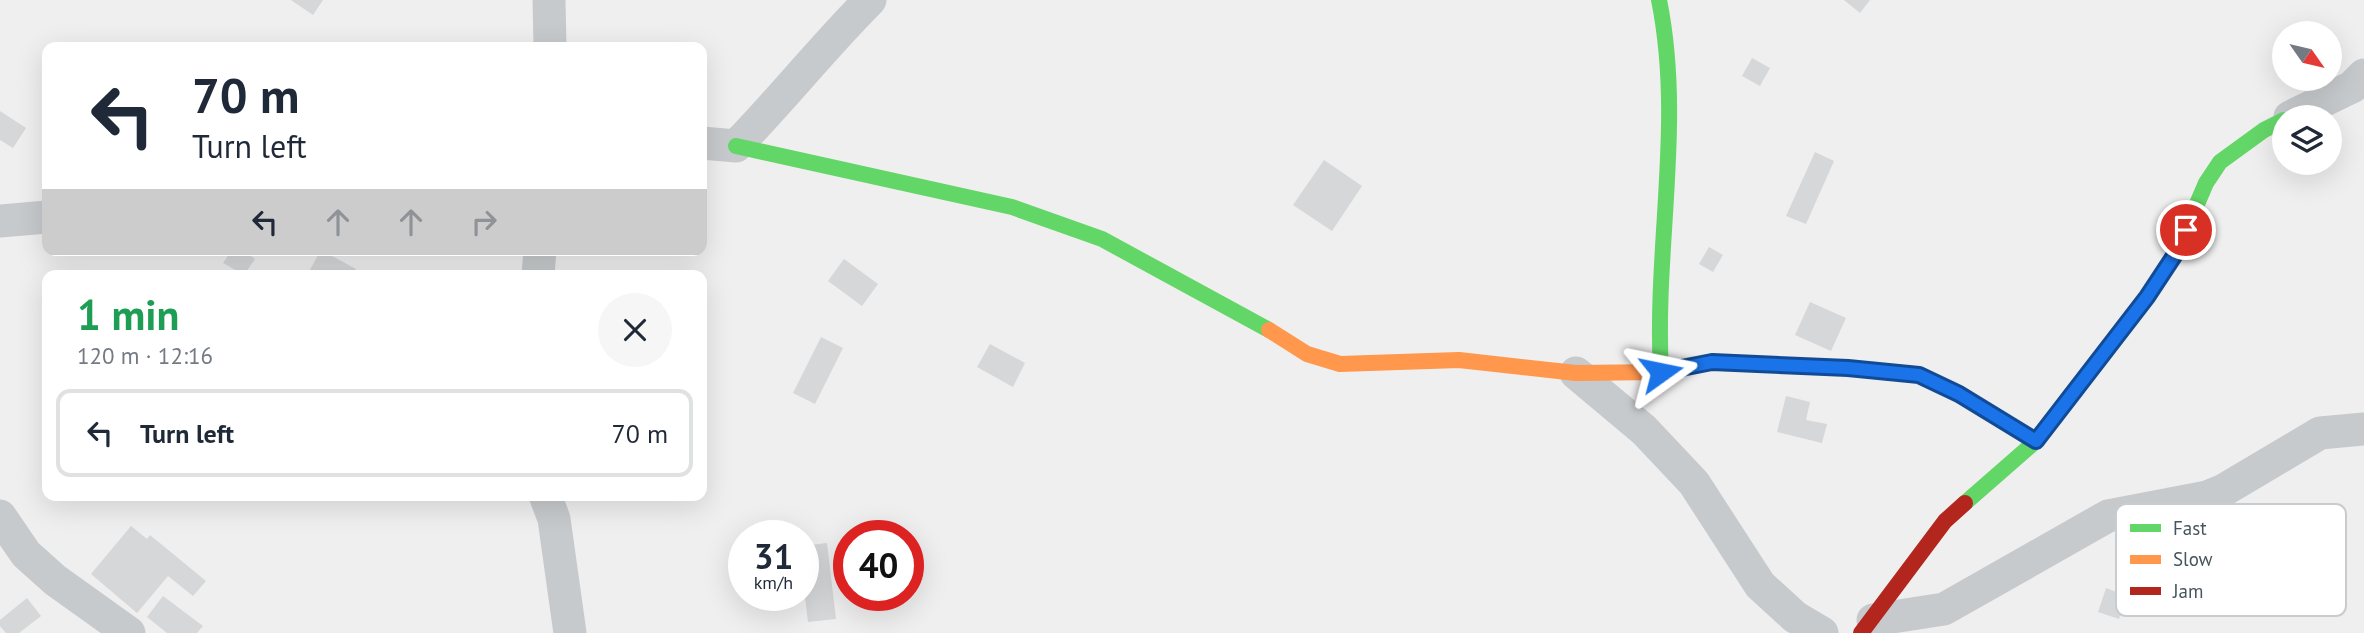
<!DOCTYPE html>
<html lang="en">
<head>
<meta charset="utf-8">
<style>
  :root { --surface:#fff; --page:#f6f6f7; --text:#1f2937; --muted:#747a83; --line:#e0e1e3 }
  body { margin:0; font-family:"PT Sans",sans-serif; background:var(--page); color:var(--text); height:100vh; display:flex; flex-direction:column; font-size:26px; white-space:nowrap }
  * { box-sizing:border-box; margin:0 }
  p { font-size:23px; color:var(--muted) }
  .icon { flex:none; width:38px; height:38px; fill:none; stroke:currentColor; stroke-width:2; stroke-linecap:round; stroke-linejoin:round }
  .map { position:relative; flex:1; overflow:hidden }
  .side { position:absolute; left:42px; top:270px; width:665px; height:231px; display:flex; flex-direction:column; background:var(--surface); border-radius:14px; box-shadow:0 7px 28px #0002 }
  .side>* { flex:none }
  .hud { position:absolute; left:42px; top:42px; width:665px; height:214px; border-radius:14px; box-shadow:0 7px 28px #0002; background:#fff; color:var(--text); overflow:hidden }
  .needle { width:46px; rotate:124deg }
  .controls { position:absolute; left:2272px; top:21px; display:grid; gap:14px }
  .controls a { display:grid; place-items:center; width:70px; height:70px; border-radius:50%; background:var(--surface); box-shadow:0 7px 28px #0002; font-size:35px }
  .speed { position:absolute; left:728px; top:520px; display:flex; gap:14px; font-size:35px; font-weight:700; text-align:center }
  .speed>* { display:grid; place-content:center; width:91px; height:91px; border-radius:50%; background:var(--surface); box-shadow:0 7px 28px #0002; line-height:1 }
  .speed small { font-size:18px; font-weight:400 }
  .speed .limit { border:10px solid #d22; background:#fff; color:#111 }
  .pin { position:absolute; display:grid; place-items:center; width:60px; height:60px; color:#fff; margin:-30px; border:4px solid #fff; border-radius:50%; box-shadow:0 2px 7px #0007 }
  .me { position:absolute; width:77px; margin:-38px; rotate:78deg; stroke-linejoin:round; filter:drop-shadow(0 0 5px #0008) }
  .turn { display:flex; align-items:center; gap:24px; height:147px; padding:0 35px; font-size:32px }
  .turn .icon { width:91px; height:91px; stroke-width:2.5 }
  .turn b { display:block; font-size:49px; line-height:60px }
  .lanes { display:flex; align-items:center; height:66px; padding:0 35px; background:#0003; justify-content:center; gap:35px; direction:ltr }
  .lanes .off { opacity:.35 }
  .round { display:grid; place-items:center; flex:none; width:74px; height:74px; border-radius:37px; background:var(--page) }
  .head { display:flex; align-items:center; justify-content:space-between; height:119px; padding:0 35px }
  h1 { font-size:42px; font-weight:700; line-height:52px; color:#1e9e55 }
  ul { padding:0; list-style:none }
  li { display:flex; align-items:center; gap:21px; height:88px; margin:0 14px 10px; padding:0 21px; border:4px solid var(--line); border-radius:14px }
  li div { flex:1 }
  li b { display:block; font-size:26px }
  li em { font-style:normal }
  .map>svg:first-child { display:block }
  .building { fill:#d6d7d8 }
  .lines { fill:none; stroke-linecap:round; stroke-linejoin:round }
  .street { stroke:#c7cacc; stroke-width:33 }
  .fast { stroke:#63d668; stroke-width:16 }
  .slow { stroke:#ff974d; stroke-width:16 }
  .jam { stroke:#b3261e; stroke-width:16 }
  .route-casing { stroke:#114b97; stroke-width:18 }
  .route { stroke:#1a73e8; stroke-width:12 }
  .key { fill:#fff; stroke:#c8ccce; stroke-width:2 }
  .key-label { font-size:19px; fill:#46555d }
</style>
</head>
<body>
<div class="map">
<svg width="2364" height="633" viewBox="0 0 2364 633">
  <rect width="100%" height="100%" fill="#f0efef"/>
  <!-- building -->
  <g class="building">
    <polygon points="291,0 323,0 313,15"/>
    <polygon points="1844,0 1870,0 1860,13"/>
    <polygon points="1752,58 1770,68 1760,86 1742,76"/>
    <polygon points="0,111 26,128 13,148 0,140"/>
    <polygon points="1815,152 1834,161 1806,224 1786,216"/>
    <polygon points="1324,160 1362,186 1332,231 1293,205"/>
    <polygon points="1709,247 1723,255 1713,272 1699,264"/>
    <polygon points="232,250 243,250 255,259 244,275 223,263"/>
    <polygon points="321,250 356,269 353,275 307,275"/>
    <polygon points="844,259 878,284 862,306 828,281"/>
    <polygon points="1810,302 1846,318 1831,351 1795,335"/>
    <polygon points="821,337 843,348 815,404 793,393"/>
    <polygon points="990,344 1025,363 1013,387 977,367"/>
    <polygon points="1786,396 1810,402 1806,420 1827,424 1822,443 1777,432"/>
    <polygon points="131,526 147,539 150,535 206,581 193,596 168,576 137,613 91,574"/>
    <polygon points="827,543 836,619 808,622 803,581 803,546"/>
    <polygon points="2106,588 2127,596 2119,619 2098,612"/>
    <polygon points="163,596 203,626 197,633 167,633 147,617"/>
    <polygon points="27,598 41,616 19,633 6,633 0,626 0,620"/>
  </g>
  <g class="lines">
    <!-- street -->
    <g class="street">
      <polyline points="549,0 550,47"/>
      <polyline points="2290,117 2352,87 2364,75"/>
      <path d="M702,143L736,146C782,99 823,47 870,0"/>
      <polyline points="0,221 47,217"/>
      <polyline points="538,275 540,250"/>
      <polyline points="1576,373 1644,430 1694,483 1760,585 1795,617 1822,633"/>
      <polyline points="545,495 554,519 570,633"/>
      <polyline points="0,516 26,554 55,580 129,633"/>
      <polyline points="1873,620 1944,609 2108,516 2207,497 2224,490 2320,433 2364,429"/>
    </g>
    <!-- fast -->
    <g class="fast">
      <path d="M1659,0C1684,123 1654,248 1661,372"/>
      <polyline points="736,146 1012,207 1102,239 1269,330"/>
      <polyline points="1660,372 1712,362 1848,368 1919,375 1960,394 2036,441"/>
      <polyline points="1965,503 2036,441 2147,297 2176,253 2206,183 2220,162 2264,130 2284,120"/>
    </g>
    <!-- slow -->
    <polyline class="slow" points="1269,330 1307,354 1340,364 1459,360 1576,373 1660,372"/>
    <!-- jam -->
    <polyline class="jam" points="1861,633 1945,521 1965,503"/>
  </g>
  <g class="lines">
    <defs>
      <polyline id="route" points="1661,372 1712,362 1848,368 1919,375 1959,394 2036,441 2147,297 2176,253 2186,230"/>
    </defs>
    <!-- route casing -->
    <use href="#route" class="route-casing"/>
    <!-- route -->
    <use href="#route" class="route"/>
  </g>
  <!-- legend -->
  <rect x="2116" y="504" width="230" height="112" rx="10" class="key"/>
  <rect x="2130" y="524" width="31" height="8" fill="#63d668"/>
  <rect x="2130" y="555" width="31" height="9" fill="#ff974d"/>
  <rect x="2130" y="587" width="31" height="8" fill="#b3261e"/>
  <g class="key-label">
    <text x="2173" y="535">Fast</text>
    <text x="2173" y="566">Slow</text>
    <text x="2173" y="598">Jam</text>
  </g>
</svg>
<div class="controls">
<a><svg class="needle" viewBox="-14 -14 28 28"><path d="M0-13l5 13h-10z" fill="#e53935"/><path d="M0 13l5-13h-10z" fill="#747a83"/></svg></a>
<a><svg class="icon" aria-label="layers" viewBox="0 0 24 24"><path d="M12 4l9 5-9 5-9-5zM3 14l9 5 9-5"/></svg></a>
</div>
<div class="speed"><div>31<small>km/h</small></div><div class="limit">40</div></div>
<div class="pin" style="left:2186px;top:230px;background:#d93025"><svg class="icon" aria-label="arrive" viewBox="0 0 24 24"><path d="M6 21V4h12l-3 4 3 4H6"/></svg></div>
<svg class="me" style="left:1661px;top:372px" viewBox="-20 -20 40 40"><path d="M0-17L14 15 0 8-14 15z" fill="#1a73e8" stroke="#fff" stroke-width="4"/></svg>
<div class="hud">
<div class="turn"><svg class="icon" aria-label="left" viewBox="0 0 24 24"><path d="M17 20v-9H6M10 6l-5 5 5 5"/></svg><div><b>70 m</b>Turn left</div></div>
<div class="lanes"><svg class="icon" aria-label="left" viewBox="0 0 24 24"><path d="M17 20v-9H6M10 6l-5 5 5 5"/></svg><svg class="icon off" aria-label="ahead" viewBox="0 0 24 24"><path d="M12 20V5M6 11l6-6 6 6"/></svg><svg class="icon off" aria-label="ahead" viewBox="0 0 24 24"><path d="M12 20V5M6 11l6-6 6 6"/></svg><svg class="icon off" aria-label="right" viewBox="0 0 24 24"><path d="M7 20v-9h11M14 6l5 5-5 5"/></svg></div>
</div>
<section class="side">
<div class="head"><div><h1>1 min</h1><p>120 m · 12:16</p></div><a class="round"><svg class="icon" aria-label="close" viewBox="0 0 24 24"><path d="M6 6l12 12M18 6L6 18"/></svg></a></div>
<ul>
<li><svg class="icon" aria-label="left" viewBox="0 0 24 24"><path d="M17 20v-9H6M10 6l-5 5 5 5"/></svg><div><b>Turn left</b></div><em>70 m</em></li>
</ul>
</section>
</div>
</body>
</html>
